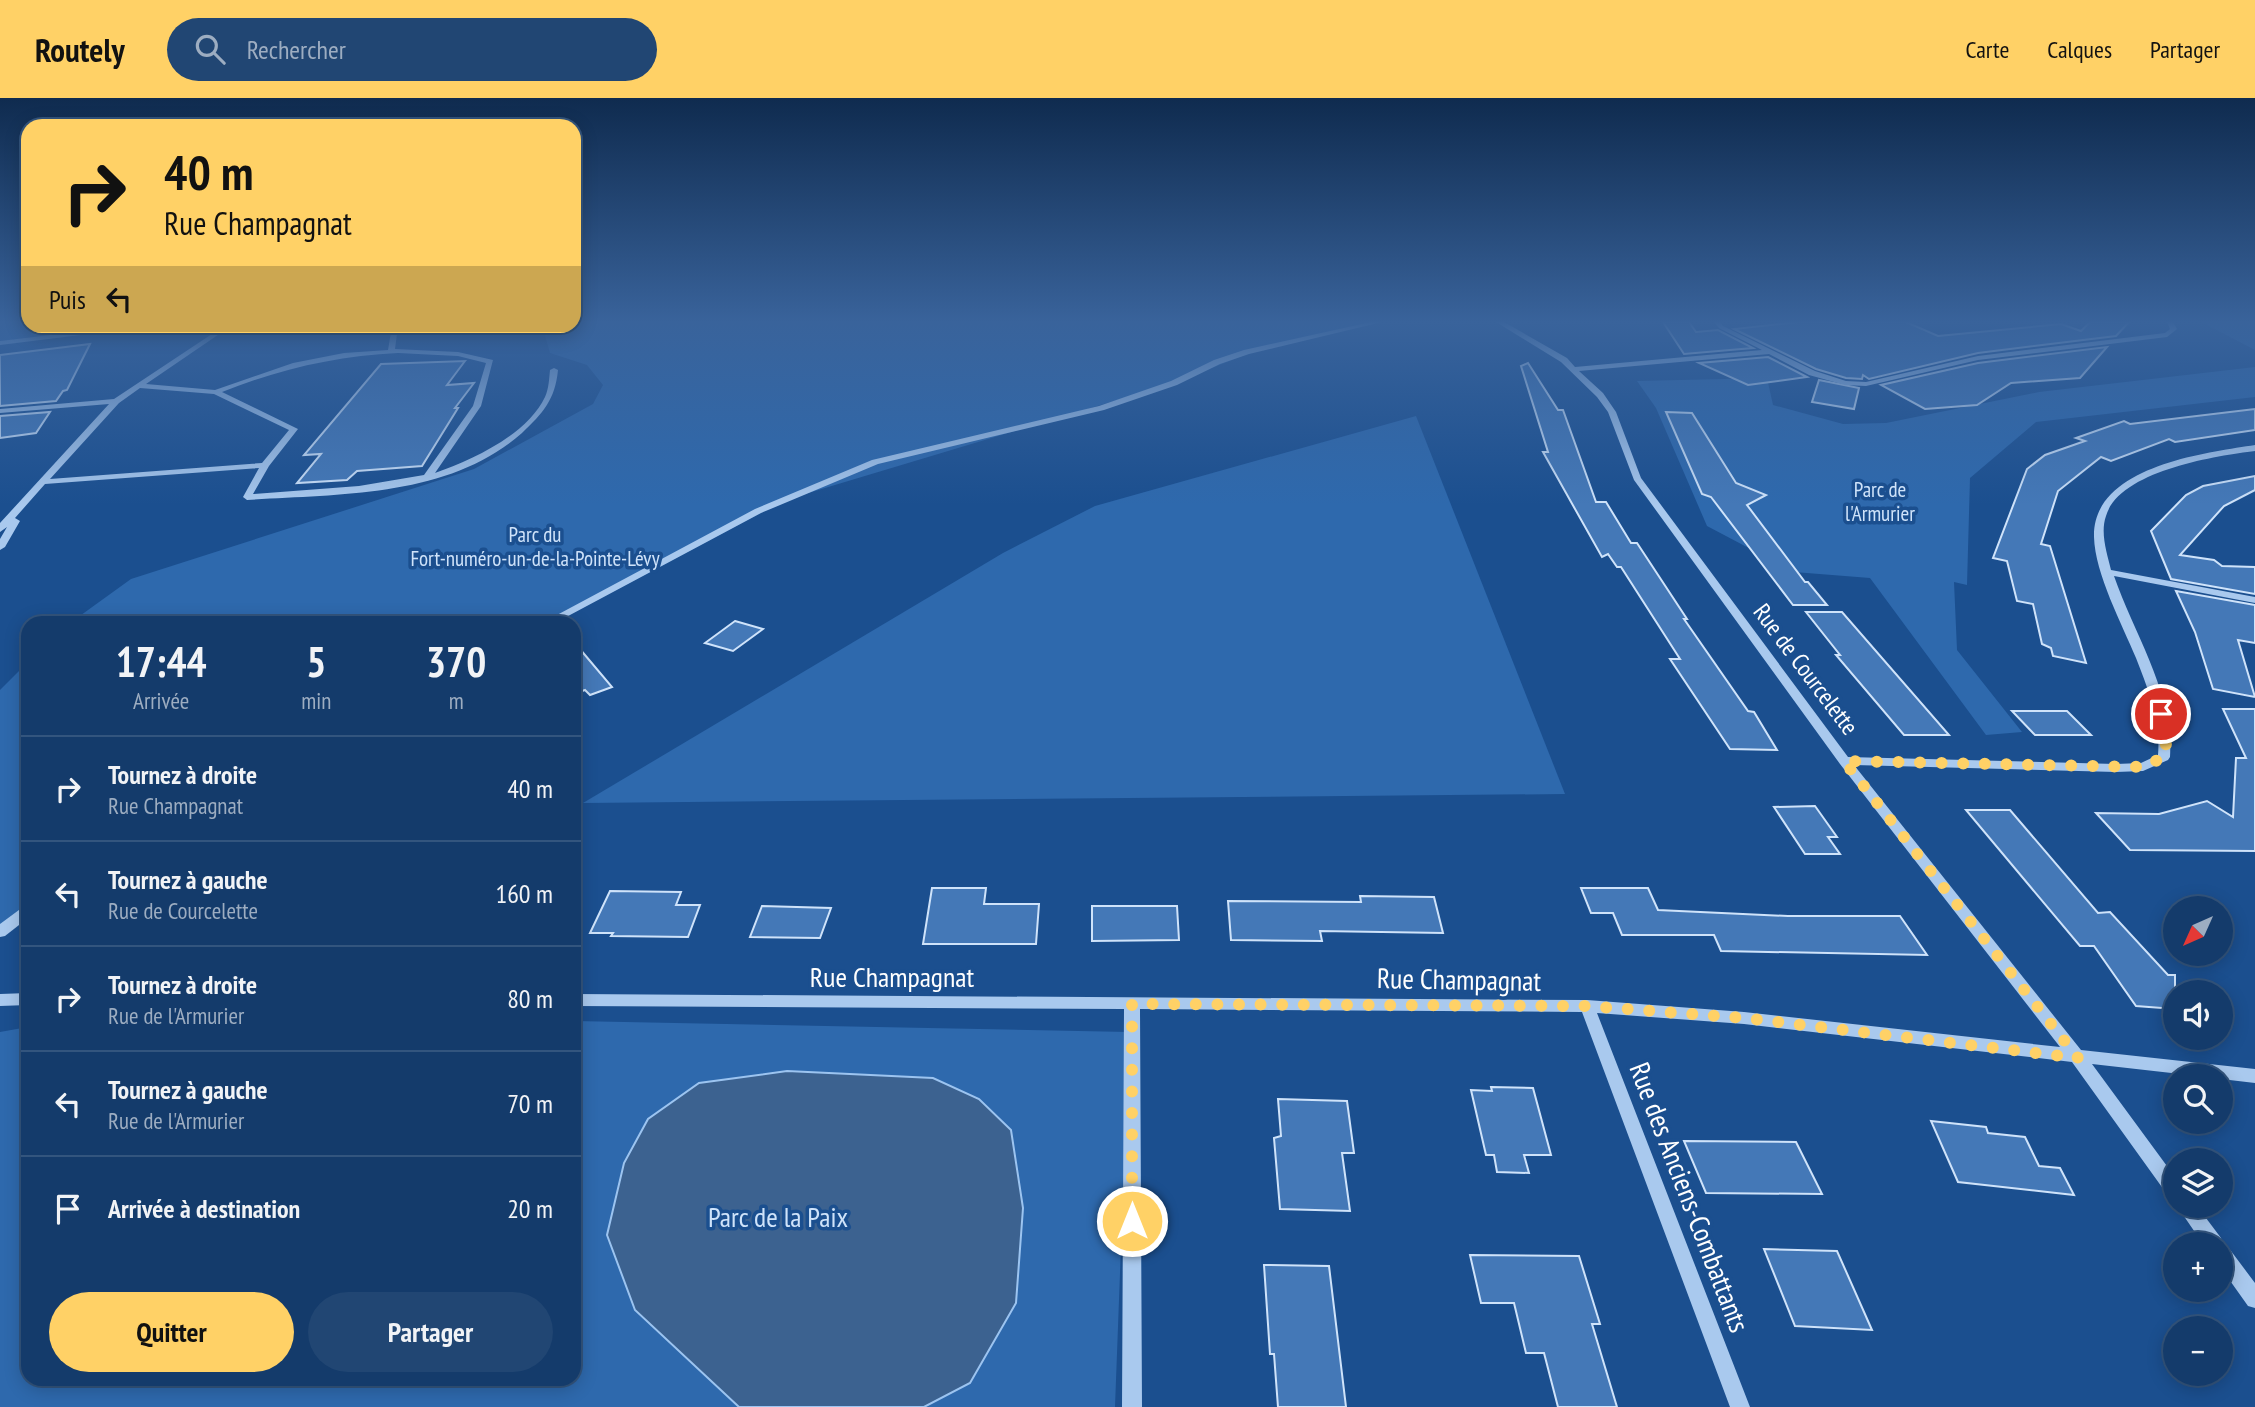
<!DOCTYPE html>
<html lang="fr">
<head>
<meta charset="utf-8">
<style>
  :root { --surface:#143b6b; --page:#214673; --text:#f1f3f6; --muted:#9dadc1; --line:#33557e; --accent:#ffd166 }
  body { margin:0; font-family:"PT Sans Narrow",sans-serif; background:var(--page); color:var(--text); height:100vh; display:flex; flex-direction:column; font-size:26px; white-space:nowrap }
  * { box-sizing:border-box; margin:0 }
  p { font-size:23px; color:var(--muted) }
  .icon { flex:none; width:38px; height:38px; fill:none; stroke:currentColor; stroke-width:2; stroke-linecap:round; stroke-linejoin:round }
  .map { position:relative; flex:1; overflow:hidden }
  .sheet { position:absolute; left:21px; top:518px; width:560px; height:770px; display:flex; flex-direction:column; background:var(--surface); border-radius:21px; box-shadow:0 4px 18px #0003,0 0 0 2px var(--line) }
  .sheet>* { flex:none }
  .hud { position:absolute; left:21px; top:21px; width:560px; height:214px; border-radius:21px; box-shadow:0 4px 18px #0003,0 0 0 2px var(--line); background:#ffd166; color:#111; overflow:hidden }
  .needle { width:46px; rotate:225deg }
  .controls { position:absolute; left:2163px; top:798px; display:grid; gap:14px }
  .controls a { display:grid; place-items:center; width:70px; height:70px; border-radius:50%; background:var(--surface); box-shadow:0 4px 18px #0003,0 0 0 2px var(--line); font-size:35px }
  .pin { position:absolute; display:grid; place-items:center; width:60px; height:60px; color:#fff; margin:-30px; border:4px solid #fff; border-radius:50%; box-shadow:0 2px 7px #0007 }
  .me { position:absolute; width:77px; margin:-38px; rotate:0deg; stroke-linejoin:round; filter:drop-shadow(0 0 5px #0008) }
  .turn { display:flex; align-items:center; gap:24px; height:147px; padding:0 28px; font-size:32px }
  .turn .icon { width:91px; height:91px; stroke-width:2.5 }
  .turn b { display:block; font-size:49px; line-height:60px }
  .then { display:flex; align-items:center; height:66px; padding:0 28px; background:#0003; gap:14px; font-size:26px }
  .eta { display:flex; justify-content:space-evenly; align-items:center; height:119px; text-align:center }
  .eta b { font-size:42px; font-weight:700; line-height:49px }
  .cta { display:flex; gap:14px; margin-top:auto; padding:14px 28px }
  .cta a { flex:1; height:80px; border-radius:42px; background:var(--accent); color:#111; font-size:28px; font-weight:700; line-height:80px; text-align:center }
  .cta a+a { background:var(--page); color:var(--text) }
  ul { padding:0; list-style:none }
  li { display:flex; align-items:center; gap:21px; height:105px; padding:0 28px; border-top:2px solid var(--line) }
  li div { flex:1 }
  li b { display:block; font-size:26px }
  li em { font-style:normal }
  header { display:flex; align-items:center; gap:42px; box-sizing:border-box; height:98px; padding:0 35px; background:var(--accent); color:#111 }
  header strong { font-size:33px }
  nav { display:flex; gap:38px; margin-inline-start:auto; font-size:24px }
  .search { width:490px; height:63px; background:var(--page); display:flex; align-items:center; gap:18px; box-sizing:border-box; padding:0 24px; border-radius:38px; color:var(--muted); font-size:26px }
  .map>svg:first-child { display:block }
  .green { fill:#2e69ad }
  .water { fill:#3c6290; stroke:#9cc4f0; stroke-width:2 }
  .building { fill:#4478b7; stroke:#cfe3fa; stroke-width:2 }
  .lines { fill:none; stroke-linecap:round; stroke-linejoin:round }
  .minor { fill:#a9c9ee; fill-rule:evenodd }
  .route { stroke:#ffd166; stroke-width:12; stroke-dasharray:0 21.6 }
  .labels { text-anchor:middle; dominant-baseline:central; stroke-width:7; stroke-linejoin:round; paint-order:stroke }
  .far-park-label { font-size:21px; fill:#cfe3fa; stroke:#1b4f8f }
  .street-label { font-size:24px; fill:#fff; stroke:#1b4f8f }
  .near-street-label { font-size:28px; fill:#fff; stroke:#1b4f8f }
  .near-park-label { font-size:28px; fill:#cfe3fa; stroke:#1b4f8f }
</style>
</head>
<body>
<header>
<strong>Routely</strong>
<div class="search"><svg class="icon" aria-label="search" viewBox="0 0 24 24"><circle cx="10" cy="10" r="6"/><path d="M15 15l6 6"/></svg>Rechercher</div>
<nav><a>Carte</a><a>Calques</a><a>Partager</a></nav>
</header>
<div class="map">
<svg width="2255" height="1309" viewBox="0 0 2255 1309">
  <rect width="100%" height="100%" fill="#1b4f8f"/>
  <!-- green -->
  <g class="green">
    <polygon points="0,224 28,224 28,228 121,228 0,243"/>
    <polygon points="574,224 1379,224 1270,247 1174,285 785,402 554,525 70,525 131,481 474,371 593,306 603,287 587,267 550,255 544,234 560,228 574,228"/>
    <polygon points="2202,224 2255,224 2255,252 2209,228"/>
    <polygon points="2255,269 2255,299 2036,324 1970,380 1967,487 1954,484 1957,552 2022,634 1986,637 1870,480 1794,474 1707,428 1656,310 1637,283 1767,280 1773,307 1843,326 1886,325 2039,294"/>
    <polygon points="1416,318 1565,696 583,705 1003,455 1095,408"/>
    <polygon points="28,564 28,813 0,834 0,592"/>
    <polygon points="574,923 1129,934 1115,1309 0,1309 0,934 28,929 28,1281 574,1281"/>
  </g>
  <!-- water -->
  <polygon class="water" points="787,973 933,980 979,1001 1011,1032 1023,1110 1016,1205 970,1285 924,1309 739,1309 635,1212 607,1137 624,1065 648,1021 699,985"/>
  <!-- building -->
  <g class="building">
    <polygon points="1663,224 1689,224 1696,234 1718,232 1753,250 1684,256"/>
    <polygon points="1799,224 1906,224 1938,238 2061,226 2081,233 2090,224 2129,224 2116,238 1978,255 1869,281 1863,277 1862,281 1846,280 1816,271 1734,231"/>
    <polygon points="90,246 67,292 63,293 56,303 0,308 0,257"/>
    <polygon points="2107,249 2080,280 2011,285 1977,307 1925,311 1881,287 1978,265"/>
    <polygon points="1768,259 1807,279 1748,287 1699,265"/>
    <polygon points="465,263 447,287 474,285 455,310 458,310 422,368 357,373 347,382 297,385 321,356 304,357 381,266"/>
    <polygon points="1528,265 1558,312 1563,312 1596,404 1606,404 1631,445 1637,445 1687,521 1684,521 1748,613 1754,614 1777,652 1730,651 1670,561 1680,561 1621,469 1617,469 1608,456 1602,459 1543,354 1548,354 1521,268"/>
    <polygon points="1819,282 1859,290 1854,311 1812,304"/>
    <polygon points="2255,311 2255,332 2175,344 2169,341 2111,363 2101,359 2058,393 2041,446 2050,448 2086,565 2053,558 2051,550 2042,546 2033,506 2017,503 2007,463 1993,460 2027,371 2045,357 2085,343 2076,340 2124,323 2130,326"/>
    <polygon points="50,314 36,335 0,340 0,318"/>
    <polygon points="1666,314 1692,315 1736,385 1766,397 1747,407 1805,484 1808,484 1827,507 1793,507 1711,399 1702,396"/>
    <polygon points="2255,378 2255,392 2224,408 2180,457 2214,462 2222,468 2255,469 2255,496 2171,481 2151,433 2186,397 2203,388"/>
    <polygon points="2176,493 2255,507 2255,545 2238,542 2255,599 2213,591 2195,534"/>
    <polygon points="1806,514 1842,514 1949,637 1904,637 1836,557 1840,557"/>
    <polygon points="735,523 763,531 733,553 705,545"/>
    <polygon points="574,544 612,589 590,597 585,592 574,596"/>
    <polygon points="2223,611 2255,611 2255,753 2130,752 2096,715 2159,716 2207,703 2233,719 2236,660 2246,660"/>
    <polygon points="2012,613 2067,613 2091,637 2035,637"/>
    <polygon points="1815,708 1837,739 1828,739 1840,756 1805,756 1774,709"/>
    <polygon points="1966,712 2010,712 2098,815 2110,814 2168,877 2175,877 2175,911 2136,908 2094,848 2080,848"/>
    <polygon points="932,790 986,790 984,806 1039,806 1036,846 923,846"/>
    <polygon points="1581,790 1648,790 1658,812 1788,818 1900,818 1927,857 1721,853 1714,837 1622,837 1613,815 1591,815"/>
    <polygon points="610,793 681,794 676,807 700,807 688,839 611,838 613,835 590,835"/>
    <polygon points="1360,798 1434,799 1443,835 1320,833 1322,843 1231,842 1228,803 1361,804"/>
    <polygon points="762,808 831,810 820,840 750,839"/>
    <polygon points="1092,808 1177,808 1179,842 1092,843"/>
    <polygon points="1491,989 1533,990 1551,1057 1524,1057 1529,1075 1497,1074 1494,1057 1486,1057 1471,992 1492,993"/>
    <polygon points="1278,1001 1347,1003 1354,1055 1342,1055 1350,1113 1280,1111 1274,1040 1281,1038"/>
    <polygon points="1931,1023 1986,1029 1988,1035 2025,1039 2039,1068 2060,1070 2074,1097 1958,1084"/>
    <polygon points="1684,1043 1796,1044 1822,1096 1706,1095"/>
    <polygon points="1764,1151 1837,1153 1872,1232 1795,1228"/>
    <polygon points="1470,1157 1579,1158 1600,1226 1592,1226 1617,1309 1558,1309 1544,1255 1526,1255 1514,1205 1481,1205"/>
    <polygon points="1264,1167 1329,1168 1346,1309 1278,1309 1274,1256 1270,1256"/>
  </g>
  <g class="lines">
    <!-- minor -->
    <g class="minor">
      <polygon points="1371,224 1382,224 1249,256 1220,266 1177,287 1104,312 878,366 761,415 555,525 542,525 755,411 872,362 1099,308 1171,283 1214,262 1244,252"/>
      <path d="M1496,224H1504L1567,260L1575,269L1762,252L1719,230L1714,224H1720L1723,228L1815,273L1846,283L1866,284L1978,258L2165,235L2170,231L2167,224H2173L2177,231L2167,239L1978,262L1866,288L1845,287L1809,277L1769,256L1579,273L1603,295L1616,314L1641,380L1848,659L2116,666L2141,665L2158,657C2161,623 2148,591 2136,560C2122,526 2095,476 2094,439C2092,369 2203,355 2255,347V353C2215,358 2119,373 2106,418C2100,435 2107,455 2111,472L2255,499V505L2114,478C2134,536 2174,595 2170,659L2168,662L2143,673L2116,674L1854,667L2081,952L2255,971V985L2221,981V978H2198L2092,966L2175,1079V1101L2169,1099L2072,964L1744,926L1597,915L1750,1309H1730L1582,914L1140,911L1142,1309H1122L1124,911L574,908V896L1587,902L1744,914L2060,949L1840,666L1634,382L1608,314L1597,299L1561,264Z"/>
      <polygon points="125,228 191,228 188,230 129,231 0,247 0,243"/>
      <path d="M224,228H231L146,286L215,292L293,265L344,255L388,252L392,228H398L395,251L458,254L493,262L481,308L435,375C472,362 527,337 545,299C549,290 549,281 550,272L554,270L558,272C555,302 543,315 522,335C449,400 338,396 247,402L243,399L259,370L45,386L15,420L20,423L5,449L0,452V441L7,429L0,434V425L109,306L0,315V311L114,301ZM398,255L458,258L486,265L473,308L424,377L359,388L253,396L269,368L298,331L222,294C280,271 336,258 398,255ZM140,290L214,296L289,332L262,365L50,381L119,305Z"/>
      <polygon points="28,808 28,820 5,838 0,839 0,826 23,809"/>
      <polygon points="28,895 28,907 0,908 0,896"/>
      <polygon points="2177,1108 2197,1108 2221,1140 2223,1147 2228,1149 2255,1185 2255,1210 2248,1208 2221,1170 2221,1146 2203,1146"/>
    </g>
  </g>
  <!-- sky -->
  <linearGradient id="sky" x2="0" y2="1"><stop stop-color="#0f2b4f"/><stop offset="0.55" stop-color="#39639b"/><stop offset="1" stop-color="#39639b" stop-opacity="0"/></linearGradient>
  <rect width="2255" height="407" fill="url(#sky)"/>
  <g class="lines">
    <!-- route -->
    <polyline class="route" points="1132,1123 1132,906 1587,908 1744,920 2078,960 1844,663 2143,669 2164,659 2167,639 2161,616"/>
  </g>
  <g class="labels">
    <!-- far-park labels -->
    <g class="far-park-label">
      <text x="1880" y="391">Parc de<tspan x="1880" dy="24">l'Armurier</tspan></text>
      <text x="535" y="436">Parc du<tspan x="535" dy="24">Fort-numéro-un-de-la-Pointe-Lévy</tspan></text>
    </g>
    <!-- street labels -->
    <g class="street-label">
      <text transform="translate(1806 571) rotate(53)">Rue de Courcelette</text>
    </g>
    <!-- near-street labels -->
    <g class="near-street-label">
      <text x="892" y="878">Rue Champagnat</text>
      <text transform="translate(1459 881) rotate(1)">Rue Champagnat</text>
      <text transform="translate(1690 1099) rotate(69)">Rue des Anciens-Combattants</text>
    </g>
    <!-- near-park labels -->
    <g class="near-park-label">
      <text x="778" y="1118">Parc de la Paix</text>
    </g>
  </g>
</svg>
<div class="controls">
<a><svg class="needle" viewBox="-14 -14 28 28"><path d="M0-13l5 13h-10z" fill="#e53935"/><path d="M0 13l5-13h-10z" fill="#9dadc1"/></svg></a>
<a><svg class="icon" aria-label="sound" viewBox="0 0 24 24"><path d="M4 9h4l5-4v14l-5-4H4zM17 9q2 3 0 6"/></svg></a>
<a><svg class="icon" aria-label="search" viewBox="0 0 24 24"><circle cx="10" cy="10" r="6"/><path d="M15 15l6 6"/></svg></a>
<a><svg class="icon" aria-label="layers" viewBox="0 0 24 24"><path d="M12 4l9 5-9 5-9-5zM3 14l9 5 9-5"/></svg></a>
<a>+</a>
<a>−</a>
</div>
<div class="pin" style="left:2161px;top:616px;background:#d93025"><svg class="icon" aria-label="arrive" viewBox="0 0 24 24"><path d="M6 21V4h12l-3 4 3 4H6"/></svg></div>
<svg class="me" style="left:1132px;top:1123px" viewBox="-20 -20 40 40"><circle r="17" fill="#ffd166" stroke="#fff" stroke-width="3"/><path d="M0-11L8 9 0 5-8 9z" fill="#fff"/></svg>
<div class="hud">
<div class="turn"><svg class="icon" aria-label="right" viewBox="0 0 24 24"><path d="M7 20v-9h11M14 6l5 5-5 5"/></svg><div><b>40 m</b>Rue Champagnat</div></div>
<div class="then">Puis<svg class="icon" aria-label="left" viewBox="0 0 24 24"><path d="M17 20v-9H6M10 6l-5 5 5 5"/></svg></div>
</div>
<section class="sheet">
<div class="eta">
<div><b>17:44</b><p>Arrivée</p></div>
<div><b>5</b><p>min</p></div>
<div><b>370</b><p>m</p></div>
</div>
<ul>
<li><svg class="icon" aria-label="right" viewBox="0 0 24 24"><path d="M7 20v-9h11M14 6l5 5-5 5"/></svg><div><b>Tournez à droite</b><p>Rue Champagnat</p></div><em>40 m</em></li>
<li><svg class="icon" aria-label="left" viewBox="0 0 24 24"><path d="M17 20v-9H6M10 6l-5 5 5 5"/></svg><div><b>Tournez à gauche</b><p>Rue de Courcelette</p></div><em>160 m</em></li>
<li><svg class="icon" aria-label="right" viewBox="0 0 24 24"><path d="M7 20v-9h11M14 6l5 5-5 5"/></svg><div><b>Tournez à droite</b><p>Rue de l'Armurier</p></div><em>80 m</em></li>
<li><svg class="icon" aria-label="left" viewBox="0 0 24 24"><path d="M17 20v-9H6M10 6l-5 5 5 5"/></svg><div><b>Tournez à gauche</b><p>Rue de l'Armurier</p></div><em>70 m</em></li>
<li><svg class="icon" aria-label="arrive" viewBox="0 0 24 24"><path d="M6 21V4h12l-3 4 3 4H6"/></svg><div><b>Arrivée à destination</b></div><em>20 m</em></li>
</ul>
<div class="cta"><a>Quitter</a><a>Partager</a></div>
</section>
</div>
</body>
</html>
